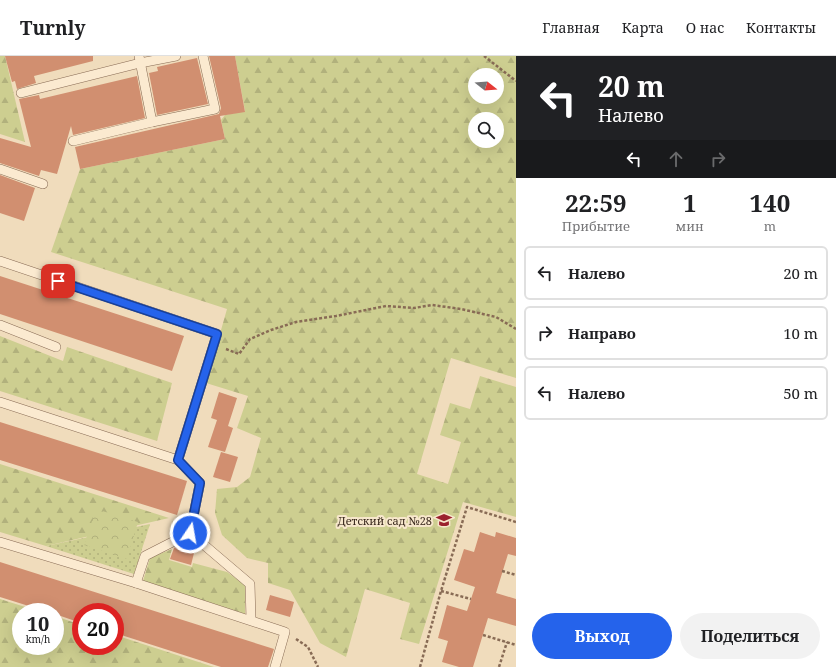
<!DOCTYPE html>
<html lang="ru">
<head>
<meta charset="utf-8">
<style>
  :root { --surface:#fff; --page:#f2f2f2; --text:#202124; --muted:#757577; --line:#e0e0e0; --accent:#2563eb }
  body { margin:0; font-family:"Noto Serif",serif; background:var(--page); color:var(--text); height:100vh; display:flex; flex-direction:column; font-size:15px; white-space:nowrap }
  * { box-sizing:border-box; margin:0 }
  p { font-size:13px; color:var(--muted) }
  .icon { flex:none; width:22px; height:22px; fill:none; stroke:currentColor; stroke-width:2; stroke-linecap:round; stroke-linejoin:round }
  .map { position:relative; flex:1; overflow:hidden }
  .sheet { display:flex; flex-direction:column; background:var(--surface); width:320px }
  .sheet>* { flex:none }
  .hud { background:#202124; color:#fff; overflow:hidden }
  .needle { width:26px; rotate:107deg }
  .controls { position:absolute; left:468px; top:12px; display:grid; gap:8px }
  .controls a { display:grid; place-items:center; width:36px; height:36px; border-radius:50%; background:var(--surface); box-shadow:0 4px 16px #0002; font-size:20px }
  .speed { position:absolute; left:12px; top:547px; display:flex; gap:8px; font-size:20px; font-weight:700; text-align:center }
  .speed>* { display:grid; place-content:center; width:52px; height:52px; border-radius:50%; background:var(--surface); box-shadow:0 4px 16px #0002; line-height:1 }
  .speed small { font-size:10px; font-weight:400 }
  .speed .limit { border:6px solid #d22; background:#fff; color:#111 }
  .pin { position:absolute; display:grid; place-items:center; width:34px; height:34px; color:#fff; margin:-17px; border-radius:8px; box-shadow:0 2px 6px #0006 }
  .me { position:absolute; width:44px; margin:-22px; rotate:12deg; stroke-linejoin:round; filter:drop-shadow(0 0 3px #0008) }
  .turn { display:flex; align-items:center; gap:14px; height:84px; padding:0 16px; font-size:18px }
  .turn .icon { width:52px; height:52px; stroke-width:2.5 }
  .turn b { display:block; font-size:28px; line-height:34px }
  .lanes { display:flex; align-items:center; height:38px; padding:0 16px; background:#0003; justify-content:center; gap:20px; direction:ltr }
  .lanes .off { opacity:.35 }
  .eta { display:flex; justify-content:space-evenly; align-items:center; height:68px; text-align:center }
  .eta b { font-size:24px; font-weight:700; line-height:28px }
  .button { display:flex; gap:8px; margin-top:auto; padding:8px 16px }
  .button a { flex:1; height:46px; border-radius:24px; background:var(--accent); color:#fff; font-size:16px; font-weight:700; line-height:46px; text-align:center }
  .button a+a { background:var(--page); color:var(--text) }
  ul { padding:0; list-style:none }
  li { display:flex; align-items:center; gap:12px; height:54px; margin:0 8px 6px; padding:0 8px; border:2px solid var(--line); border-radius:6px }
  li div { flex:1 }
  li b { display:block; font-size:15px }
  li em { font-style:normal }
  header { display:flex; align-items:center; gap:24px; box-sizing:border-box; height:56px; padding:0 20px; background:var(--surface); border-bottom:1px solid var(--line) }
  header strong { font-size:19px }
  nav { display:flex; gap:22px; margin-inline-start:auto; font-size:14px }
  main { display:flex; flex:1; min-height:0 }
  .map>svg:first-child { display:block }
  .grass { fill:url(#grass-dots) }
  .forest { fill:url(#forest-firs); fill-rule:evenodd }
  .park { fill:url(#park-crowns) }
  .building { fill:#d18f70 }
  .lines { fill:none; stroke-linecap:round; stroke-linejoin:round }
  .lane-casing { stroke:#886b55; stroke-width:10 }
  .path { stroke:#886b55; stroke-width:2.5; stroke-dasharray:3 2; stroke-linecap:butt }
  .lane { stroke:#fbead0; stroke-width:9 }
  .route-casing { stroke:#184099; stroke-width:10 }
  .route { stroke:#2563eb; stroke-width:7 }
  .labels { text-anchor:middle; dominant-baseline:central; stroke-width:4; stroke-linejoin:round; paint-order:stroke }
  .poi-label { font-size:11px; fill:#37261b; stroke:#f7e7cc; text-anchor:end }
</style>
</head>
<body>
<header>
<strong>Turnly</strong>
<nav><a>Главная</a><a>Карта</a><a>О нас</a><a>Контакты</a></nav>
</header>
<main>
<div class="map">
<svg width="516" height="611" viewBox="0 0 516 611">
  <defs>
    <pattern id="grass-dots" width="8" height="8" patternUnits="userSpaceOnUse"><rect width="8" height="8" fill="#cdce90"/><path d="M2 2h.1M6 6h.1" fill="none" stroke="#b1b17c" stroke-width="1.8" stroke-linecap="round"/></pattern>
    <pattern id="forest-firs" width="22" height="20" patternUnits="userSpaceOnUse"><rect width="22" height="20" fill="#cdce90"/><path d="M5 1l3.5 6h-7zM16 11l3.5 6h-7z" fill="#b1b17c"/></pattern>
    <pattern id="park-crowns" width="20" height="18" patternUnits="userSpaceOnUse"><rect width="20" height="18" fill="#cdce90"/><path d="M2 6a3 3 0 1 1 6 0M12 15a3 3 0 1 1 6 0" fill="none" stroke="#b1b17c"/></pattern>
  </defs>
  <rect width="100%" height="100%" fill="#f0dcbc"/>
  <!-- grass -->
  <polygon class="grass" points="150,468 134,518 46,490"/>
  <!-- forest -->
  <g class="forest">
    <polygon points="0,0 5,0 25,86 0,78"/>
    <path d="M235,0H516V322L451,302L417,418L448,428L461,386L440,379L450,347L470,353L480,320L516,331V461L463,446L419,588L400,583L410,547L365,533L346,601L320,587L290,534L268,527V507L247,502L222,479L215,457L217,433L237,431L250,421L261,382L237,372L248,340L206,327L227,253L51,196L80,113L225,83L221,64L225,59L245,55ZM475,19H497V41H475ZM475,63H497V85H475Z"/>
    <polygon points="0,280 63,305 67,291 172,327 157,385 0,335"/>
    <polygon points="0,408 169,462 46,490 0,476"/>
    <polygon points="172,493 169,504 192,511 193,507 227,516 245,529 245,558 143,525 150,502"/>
    <polygon points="0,543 41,556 21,556 21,590 55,590 55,560 81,569 81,590 115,590 115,579 214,611 0,611"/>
  </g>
  <!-- park -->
  <polygon class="park" points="96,453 138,466 127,503 84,489"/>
  <!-- building -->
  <g class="building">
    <polygon points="5,0 93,0 93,5 34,20 36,27 17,33 15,25 12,26"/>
    <polygon points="209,0 235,0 245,56 220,60 225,83 80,113 75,91 219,58 221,52"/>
    <polygon points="197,2 208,48 157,59 149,17 158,15 157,11"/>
    <polygon points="137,20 145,62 73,79 71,70 57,118 41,114 39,120 0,107 0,82 31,91 19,43 39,39 40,43"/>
    <polygon points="0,119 35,132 24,165 0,157"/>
    <polygon points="0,220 184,280 172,315 0,258"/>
    <polygon points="219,336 237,342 228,370 233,372 225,396 208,391 217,364 211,362"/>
    <polygon points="0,366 187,425 177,459 0,404"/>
    <polygon points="221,396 238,401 230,426 213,421"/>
    <polygon points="480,476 495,481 496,476 516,482 516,500 508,498 496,537 516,543 516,570 488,562 473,611 459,611 442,606 448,585 438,582 447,549 467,555 475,531 454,524 464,493 474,496"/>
    <polygon points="181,488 192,492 194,497 191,509 170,503 174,492"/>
    <polygon points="0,506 274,593 268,611 221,611 115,577 115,556 81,556 81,567 55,558 55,556 48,556 0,541"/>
    <polygon points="270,539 294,546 290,561 266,554"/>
  </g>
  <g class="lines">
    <defs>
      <g id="lane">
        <polyline points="139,0 152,66"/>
        <polyline points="21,37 140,7 176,0"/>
        <polyline points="73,85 152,66 215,53 203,0"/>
        <polyline points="0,113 43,128"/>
        <polyline points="0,205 217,278 178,404 0,346"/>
        <polyline points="0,269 56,291"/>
        <polyline points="190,477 250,528 251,564"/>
        <polyline points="0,486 136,527 285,576 275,611"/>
        <polyline points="136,527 145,500 190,477 200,427 178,404"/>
      </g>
    </defs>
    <!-- lane casing -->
    <use href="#lane" class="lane-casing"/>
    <!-- path -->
    <g class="path">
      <polyline points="484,0 516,25"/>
      <polyline points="226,293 239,298 250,283 271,274 296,266 336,260 386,250 414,252 432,249 461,253 496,261 516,273"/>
      <polyline points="502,515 516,519"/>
      <polyline points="441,535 471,543"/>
      <polyline points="483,579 516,589"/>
      <polyline points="296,583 308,591 318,611"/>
      <polyline points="420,611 441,535 467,451 516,466"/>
      <polyline points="499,611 507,586"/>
    </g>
    <!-- lane -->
    <use href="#lane" class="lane"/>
  </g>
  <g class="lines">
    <defs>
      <polyline id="route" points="58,225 217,278 178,404 200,427 190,477"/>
    </defs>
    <!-- route casing -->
    <use href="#route" class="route-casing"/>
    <!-- route -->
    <use href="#route" class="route"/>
  </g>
  <!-- icons -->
  <defs>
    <symbol id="school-bare" viewBox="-9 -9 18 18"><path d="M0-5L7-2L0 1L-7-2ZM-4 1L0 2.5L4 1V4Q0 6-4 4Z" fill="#9b222e" stroke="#f7e7cc" stroke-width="2.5" paint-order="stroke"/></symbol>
  </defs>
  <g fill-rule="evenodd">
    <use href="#school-bare" x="433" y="453" width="22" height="22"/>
  </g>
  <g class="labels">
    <!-- poi labels -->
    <g class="poi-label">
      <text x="432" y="464">Детский сад №28</text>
    </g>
  </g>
</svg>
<div class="controls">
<a><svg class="needle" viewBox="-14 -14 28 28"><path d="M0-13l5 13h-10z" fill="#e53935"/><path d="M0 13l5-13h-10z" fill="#757577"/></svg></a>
<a><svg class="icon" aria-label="search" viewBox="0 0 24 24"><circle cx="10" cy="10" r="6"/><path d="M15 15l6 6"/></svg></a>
</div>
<div class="speed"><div>10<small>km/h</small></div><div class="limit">20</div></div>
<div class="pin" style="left:58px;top:225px;background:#d93025"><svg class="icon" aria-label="arrive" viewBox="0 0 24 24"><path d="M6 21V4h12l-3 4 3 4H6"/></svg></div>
<svg class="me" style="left:190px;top:477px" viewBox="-20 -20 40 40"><circle r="17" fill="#2563eb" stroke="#fff" stroke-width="3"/><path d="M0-11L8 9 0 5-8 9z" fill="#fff"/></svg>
</div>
<section class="sheet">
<div class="hud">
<div class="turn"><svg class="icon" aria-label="left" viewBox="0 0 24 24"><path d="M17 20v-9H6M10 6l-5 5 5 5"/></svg><div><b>20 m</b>Налево</div></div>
<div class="lanes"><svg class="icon" aria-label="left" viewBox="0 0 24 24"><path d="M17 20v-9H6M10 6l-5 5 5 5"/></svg><svg class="icon off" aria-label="ahead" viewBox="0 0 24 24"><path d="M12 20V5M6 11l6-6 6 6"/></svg><svg class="icon off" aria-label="right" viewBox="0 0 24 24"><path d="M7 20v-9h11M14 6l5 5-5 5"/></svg></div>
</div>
<div class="eta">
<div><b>22:59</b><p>Прибытие</p></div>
<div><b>1</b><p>мин</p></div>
<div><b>140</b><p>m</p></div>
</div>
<ul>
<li><svg class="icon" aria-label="left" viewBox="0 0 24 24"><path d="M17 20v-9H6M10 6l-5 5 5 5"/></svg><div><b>Налево</b></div><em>20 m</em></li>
<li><svg class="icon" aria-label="right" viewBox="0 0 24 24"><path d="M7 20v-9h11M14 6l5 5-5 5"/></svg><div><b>Направо</b></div><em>10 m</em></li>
<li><svg class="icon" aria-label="left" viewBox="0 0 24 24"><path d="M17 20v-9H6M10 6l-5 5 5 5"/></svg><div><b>Налево</b></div><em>50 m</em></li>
</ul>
<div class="button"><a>Выход</a><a>Поделиться</a></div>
</section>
</main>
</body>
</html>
